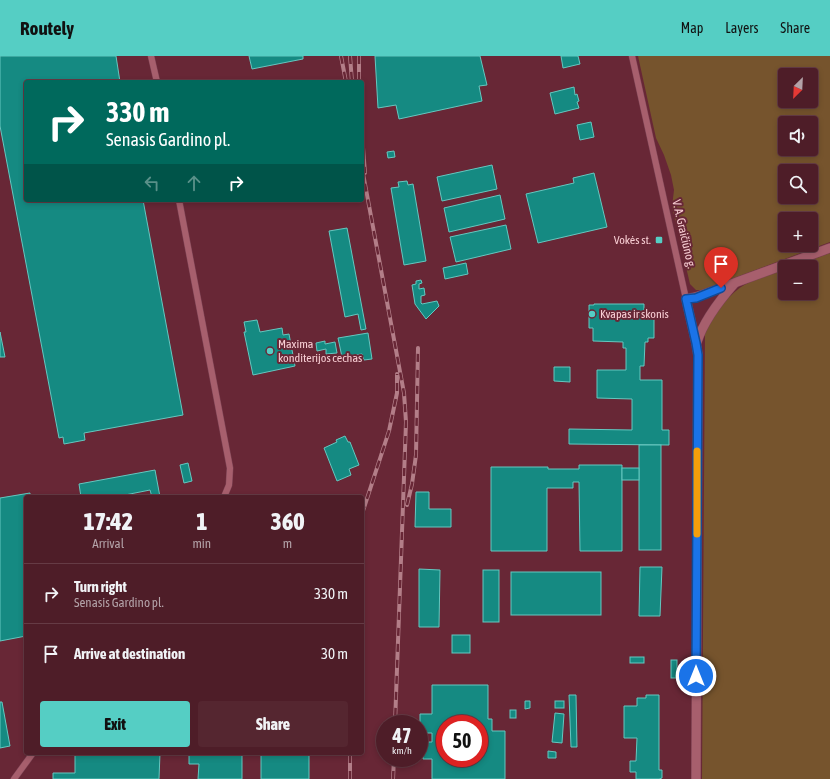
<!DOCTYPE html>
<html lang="en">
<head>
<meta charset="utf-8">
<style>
  :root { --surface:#4e1d28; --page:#552630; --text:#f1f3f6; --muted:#b3a2a8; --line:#653b45; --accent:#55cec4 }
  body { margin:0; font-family:"Asap Condensed",sans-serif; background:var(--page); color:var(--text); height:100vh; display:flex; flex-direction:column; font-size:15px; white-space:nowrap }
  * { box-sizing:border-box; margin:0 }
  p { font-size:13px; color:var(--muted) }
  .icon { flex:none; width:22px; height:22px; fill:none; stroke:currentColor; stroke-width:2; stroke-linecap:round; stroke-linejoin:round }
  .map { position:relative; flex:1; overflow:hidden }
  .details { position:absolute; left:24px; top:439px; width:340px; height:260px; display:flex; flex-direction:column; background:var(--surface); border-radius:4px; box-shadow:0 2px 6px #0003,0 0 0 1px var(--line) }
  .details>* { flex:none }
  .hud { position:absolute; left:24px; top:24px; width:340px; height:122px; border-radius:4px; box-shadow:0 2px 6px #0003,0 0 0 1px var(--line); background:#00695c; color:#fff; overflow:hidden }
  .needle { width:26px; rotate:204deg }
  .controls { position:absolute; left:778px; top:12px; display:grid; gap:8px }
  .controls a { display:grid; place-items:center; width:40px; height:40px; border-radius:4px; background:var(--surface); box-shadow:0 2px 6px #0003,0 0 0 1px var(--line); font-size:20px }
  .speed { position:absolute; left:376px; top:659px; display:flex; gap:8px; font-size:20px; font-weight:700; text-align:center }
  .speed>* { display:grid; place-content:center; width:52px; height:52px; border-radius:50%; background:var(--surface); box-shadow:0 2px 6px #0003,0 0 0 1px var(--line); line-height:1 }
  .speed small { font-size:10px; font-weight:400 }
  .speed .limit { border:6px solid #d22; background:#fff; color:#111 }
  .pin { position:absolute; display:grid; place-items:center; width:34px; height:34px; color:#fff; margin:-41px -17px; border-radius:50% 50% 50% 0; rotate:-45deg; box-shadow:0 0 4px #0007 }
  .pin .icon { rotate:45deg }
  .me { position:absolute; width:44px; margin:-22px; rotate:0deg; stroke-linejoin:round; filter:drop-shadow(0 0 3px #0008) }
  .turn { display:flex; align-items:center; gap:14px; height:84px; padding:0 16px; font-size:18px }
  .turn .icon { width:52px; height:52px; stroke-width:2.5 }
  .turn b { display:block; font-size:28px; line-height:34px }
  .lanes { display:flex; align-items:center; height:38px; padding:0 16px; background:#0003; justify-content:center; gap:20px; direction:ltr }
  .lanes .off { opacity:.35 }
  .eta { display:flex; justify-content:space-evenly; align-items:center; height:68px; text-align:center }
  .eta b { font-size:24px; font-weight:800; line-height:28px }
  .button { display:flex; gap:8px; margin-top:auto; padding:8px 16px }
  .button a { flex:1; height:46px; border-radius:4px; background:var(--accent); color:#111; font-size:16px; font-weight:800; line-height:46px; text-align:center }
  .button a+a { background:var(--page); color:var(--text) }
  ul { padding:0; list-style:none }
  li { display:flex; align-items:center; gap:12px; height:60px; padding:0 16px; border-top:1px solid var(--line) }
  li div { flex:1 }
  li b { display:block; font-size:15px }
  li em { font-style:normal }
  header { display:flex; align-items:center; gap:24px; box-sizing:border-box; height:56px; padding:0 20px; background:var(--accent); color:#111 }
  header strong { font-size:19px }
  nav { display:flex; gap:22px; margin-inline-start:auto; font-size:14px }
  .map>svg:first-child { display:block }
  .green { fill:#76542d; fill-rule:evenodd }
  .building { fill:#158a82; stroke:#64c8c0; fill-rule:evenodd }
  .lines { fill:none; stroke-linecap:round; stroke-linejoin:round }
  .minor-casing { stroke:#7e4455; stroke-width:7 }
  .secondary-casing { stroke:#7e4455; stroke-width:10 }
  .minor { stroke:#a75f6d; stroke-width:6 }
  .secondary { stroke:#a75f6d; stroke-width:9 }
  .rail-casing { stroke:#b37e88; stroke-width:4 }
  .rail { stroke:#682736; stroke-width:2.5; stroke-dasharray:8; stroke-linecap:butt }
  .route-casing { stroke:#114b97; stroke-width:10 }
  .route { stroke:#1a73e8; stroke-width:7 }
  .slow { stroke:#f59e0b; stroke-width:7 }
  .poi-dot { fill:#55cec4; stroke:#682736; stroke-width:1.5 }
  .labels { text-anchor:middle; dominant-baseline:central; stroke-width:4; stroke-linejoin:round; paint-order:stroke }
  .street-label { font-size:12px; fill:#f8ced4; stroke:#682736 }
  .poi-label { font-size:12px; fill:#f8ced4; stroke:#682736; text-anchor:start }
</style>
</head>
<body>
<header>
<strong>Routely</strong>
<nav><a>Map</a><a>Layers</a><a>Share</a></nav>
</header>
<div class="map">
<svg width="830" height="723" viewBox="0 0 830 723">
  <rect width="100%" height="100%" fill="#682736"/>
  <!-- green -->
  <g class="green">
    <path d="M638,0H830V186L702,234H696L690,228L672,151L674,134L671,119L664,99L656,82ZM785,19H811V45H785ZM785,67H811V93H785ZM785,115H811V141H785ZM785,163H811V189H785Z"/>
    <path d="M830,197V723H702L705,278C712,261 730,236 746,228C758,222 772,218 785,214V237H811V211H792Z"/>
  </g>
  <!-- building -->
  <g class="building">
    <polygon points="0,0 116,0 120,26 26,26 26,144 143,144 183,359 84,377 85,384 64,388 63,381 59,382 0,70"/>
    <polygon points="249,0 303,0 303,3 252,13"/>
    <polygon points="375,0 480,0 487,29 479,30 482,45 399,63 396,49 378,52"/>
    <polygon points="561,0 578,0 580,8 563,12"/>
    <polygon points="574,31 575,39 577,38 579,45 577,46 579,52 555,58 550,37"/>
    <polygon points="591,66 594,81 580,84 577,69"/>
    <polygon points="394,95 395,101 388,102 387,96"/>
    <polygon points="492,109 497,133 442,145 437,121"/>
    <polygon points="594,117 607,171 538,187 526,138 574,127 573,122"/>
    <polygon points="407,125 408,129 413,128 426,205 404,209 391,132 399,131 398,126"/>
    <polygon points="500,139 505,163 449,176 444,152"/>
    <polygon points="506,169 511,193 456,206 450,181"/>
    <polygon points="347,172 366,273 361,274 358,258 345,261 329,175"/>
    <polygon points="466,207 468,218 445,223 443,212"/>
    <polygon points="421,224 422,227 419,228 419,233 424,232 425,239 421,240 421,247 422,248 437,245 439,250 426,263 415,248 412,229 416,228 416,225"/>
    <polygon points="594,248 644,248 644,258 654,258 654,282 648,282 648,286 645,286 644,310 640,310 640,324 662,324 662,374 669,374 669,389 569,388 569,373 632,374 632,343 597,342 597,314 626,314 626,292 623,292 623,286 593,285 593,272 589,272 589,249 594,249"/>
    <polygon points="257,264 260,276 282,272 283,279 289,278 295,310 253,319 244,276 246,276 244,266"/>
    <polygon points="0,276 5,301 0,301"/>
    <polygon points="368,277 372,303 364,304 362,298 342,301 338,282"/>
    <polygon points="325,285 325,288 335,286 337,297 326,298 326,293 317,295 316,287"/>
    <polygon points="554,311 570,311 570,326 554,325"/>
    <polygon points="345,380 348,386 350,386 359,409 349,413 351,419 337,425 324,392 337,386 336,384"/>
    <rect x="639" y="389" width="22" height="105"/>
    <polygon points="188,407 192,425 184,427 180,409"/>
    <polygon points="579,409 622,409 622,495 580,495 579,426 573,426 573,432 547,432 547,495 491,495 491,411 548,411 548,413 579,413"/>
    <rect x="622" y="412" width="17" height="12"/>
    <polygon points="155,414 160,441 152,441 150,434 115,441 81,441 79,428"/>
    <polygon points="416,436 429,436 429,453 451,453 451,471 415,471"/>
    <polygon points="30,437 30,441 26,441 26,580 0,585 0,442"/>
    <polygon points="640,511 662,511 660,560 639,560"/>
    <polygon points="419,513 440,514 439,571 419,571"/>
    <rect x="483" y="514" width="16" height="52"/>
    <rect x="511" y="516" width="90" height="43"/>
    <rect x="452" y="579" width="18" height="18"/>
    <rect x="630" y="601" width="14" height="6"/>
    <rect x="671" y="604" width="6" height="18"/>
    <path d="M432,629H488V663H492V675H505V723H432V703H423V686H432V677H420V658H432ZM445,668H479V702H445Z"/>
    <polygon points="569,639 576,639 577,691 571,691"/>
    <polygon points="646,639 659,639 659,714 662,714 662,722 659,723 636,723 636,716 630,716 630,705 636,705 637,682 624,682 624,650 637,650 637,642 646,642"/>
    <polygon points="525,645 530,645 530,652 525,653"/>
    <rect x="555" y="645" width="9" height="7"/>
    <polygon points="0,646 2,646 10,690 0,692"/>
    <rect x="510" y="654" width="6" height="8"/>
    <polygon points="555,657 564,658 562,687 552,686"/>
    <polygon points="548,695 556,696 556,702 548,702"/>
    <polygon points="75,697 160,697 159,723 53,723 53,717 75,717"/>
    <polygon points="199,697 242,697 242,723 198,723 199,708 189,708 189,698 199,699"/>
    <rect x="261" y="697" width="48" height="26"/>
  </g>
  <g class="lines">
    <defs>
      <g id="minor">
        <polyline points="151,0 157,26"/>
        <polyline points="632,0 686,243"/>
        <polyline points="179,144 230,412 229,429 224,441"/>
        <polyline points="14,723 33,697"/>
      </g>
      <g id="secondary">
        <path d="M697,286C704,264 719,245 734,228"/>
        <polyline points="696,723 698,299 696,287 686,243 696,241 830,192"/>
      </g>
    </defs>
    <!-- minor casing -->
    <use href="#minor" class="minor-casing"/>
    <!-- secondary casing -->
    <use href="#secondary" class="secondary-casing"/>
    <!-- minor -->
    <use href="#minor" class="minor"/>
    <!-- secondary -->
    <use href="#secondary" class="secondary"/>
    <defs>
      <g id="rail">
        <polyline points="341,0 346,26"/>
        <polyline points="350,0 352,26"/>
        <polyline points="359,0 359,26"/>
        <polyline points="362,79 365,117"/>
        <polyline points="362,112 404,337 406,366 395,668"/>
        <polyline points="407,449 412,428 416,399 418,292"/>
        <polyline points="362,458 389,375 397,337 397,318"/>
        <polyline points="350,723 350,697"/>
        <polyline points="393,723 394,702"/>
      </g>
    </defs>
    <!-- rail casing -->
    <use href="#rail" class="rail-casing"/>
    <!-- rail -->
    <use href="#rail" class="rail"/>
  </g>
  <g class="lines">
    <defs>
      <polyline id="route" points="696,620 698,299 696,287 686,243 696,242 721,232"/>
    </defs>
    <!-- route casing -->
    <use href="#route" class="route-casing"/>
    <!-- route -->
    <use href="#route" class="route"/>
    <!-- slow -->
    <polyline class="slow" points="697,478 697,395"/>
  </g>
  <!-- markers -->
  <g class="poi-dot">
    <rect x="655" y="180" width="8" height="8" rx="2"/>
    <circle cx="592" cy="258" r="4"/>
    <circle cx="270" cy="295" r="4"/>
  </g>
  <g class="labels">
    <!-- street labels -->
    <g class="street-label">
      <text transform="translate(684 178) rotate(77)">V. A. Graičiūno g.</text>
    </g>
    <!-- poi labels -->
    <g class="poi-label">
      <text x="651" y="184" text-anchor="end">Vokės st.</text>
      <text x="600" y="258">Kvapas ir skonis</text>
      <text x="278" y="288">Maxima<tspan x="278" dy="14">konditerijos cechas</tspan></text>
    </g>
  </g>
</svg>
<div class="controls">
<a><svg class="needle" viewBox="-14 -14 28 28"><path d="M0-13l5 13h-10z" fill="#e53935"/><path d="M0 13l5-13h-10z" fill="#b3a2a8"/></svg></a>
<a><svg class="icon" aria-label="sound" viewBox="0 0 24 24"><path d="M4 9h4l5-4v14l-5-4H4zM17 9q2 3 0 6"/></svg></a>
<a><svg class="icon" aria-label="search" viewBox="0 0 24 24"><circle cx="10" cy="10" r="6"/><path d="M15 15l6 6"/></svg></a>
<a>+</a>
<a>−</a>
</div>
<div class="speed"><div>47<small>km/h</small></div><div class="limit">50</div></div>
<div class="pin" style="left:721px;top:232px;background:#d93025"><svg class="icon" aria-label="arrive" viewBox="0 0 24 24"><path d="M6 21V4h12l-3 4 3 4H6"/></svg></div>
<svg class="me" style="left:696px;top:620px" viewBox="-20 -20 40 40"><circle r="17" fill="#1a73e8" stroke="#fff" stroke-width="3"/><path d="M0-11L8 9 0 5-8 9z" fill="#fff"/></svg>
<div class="hud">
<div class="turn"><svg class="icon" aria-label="right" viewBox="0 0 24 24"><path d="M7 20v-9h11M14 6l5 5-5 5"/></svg><div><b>330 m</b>Senasis Gardino pl.</div></div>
<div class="lanes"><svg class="icon off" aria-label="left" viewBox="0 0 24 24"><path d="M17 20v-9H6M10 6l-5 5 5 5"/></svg><svg class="icon off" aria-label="ahead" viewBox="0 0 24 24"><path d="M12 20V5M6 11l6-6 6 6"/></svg><svg class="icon" aria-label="right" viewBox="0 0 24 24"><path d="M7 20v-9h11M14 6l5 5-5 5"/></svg></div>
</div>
<section class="details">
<div class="eta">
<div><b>17:42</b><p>Arrival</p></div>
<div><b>1</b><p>min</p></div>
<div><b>360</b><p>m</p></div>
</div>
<ul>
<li><svg class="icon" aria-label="right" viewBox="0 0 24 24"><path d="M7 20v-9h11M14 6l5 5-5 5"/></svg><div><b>Turn right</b><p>Senasis Gardino pl.</p></div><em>330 m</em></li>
<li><svg class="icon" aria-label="arrive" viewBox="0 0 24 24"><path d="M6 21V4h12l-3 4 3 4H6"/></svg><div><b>Arrive at destination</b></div><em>30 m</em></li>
</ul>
<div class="button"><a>Exit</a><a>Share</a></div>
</section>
</div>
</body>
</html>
